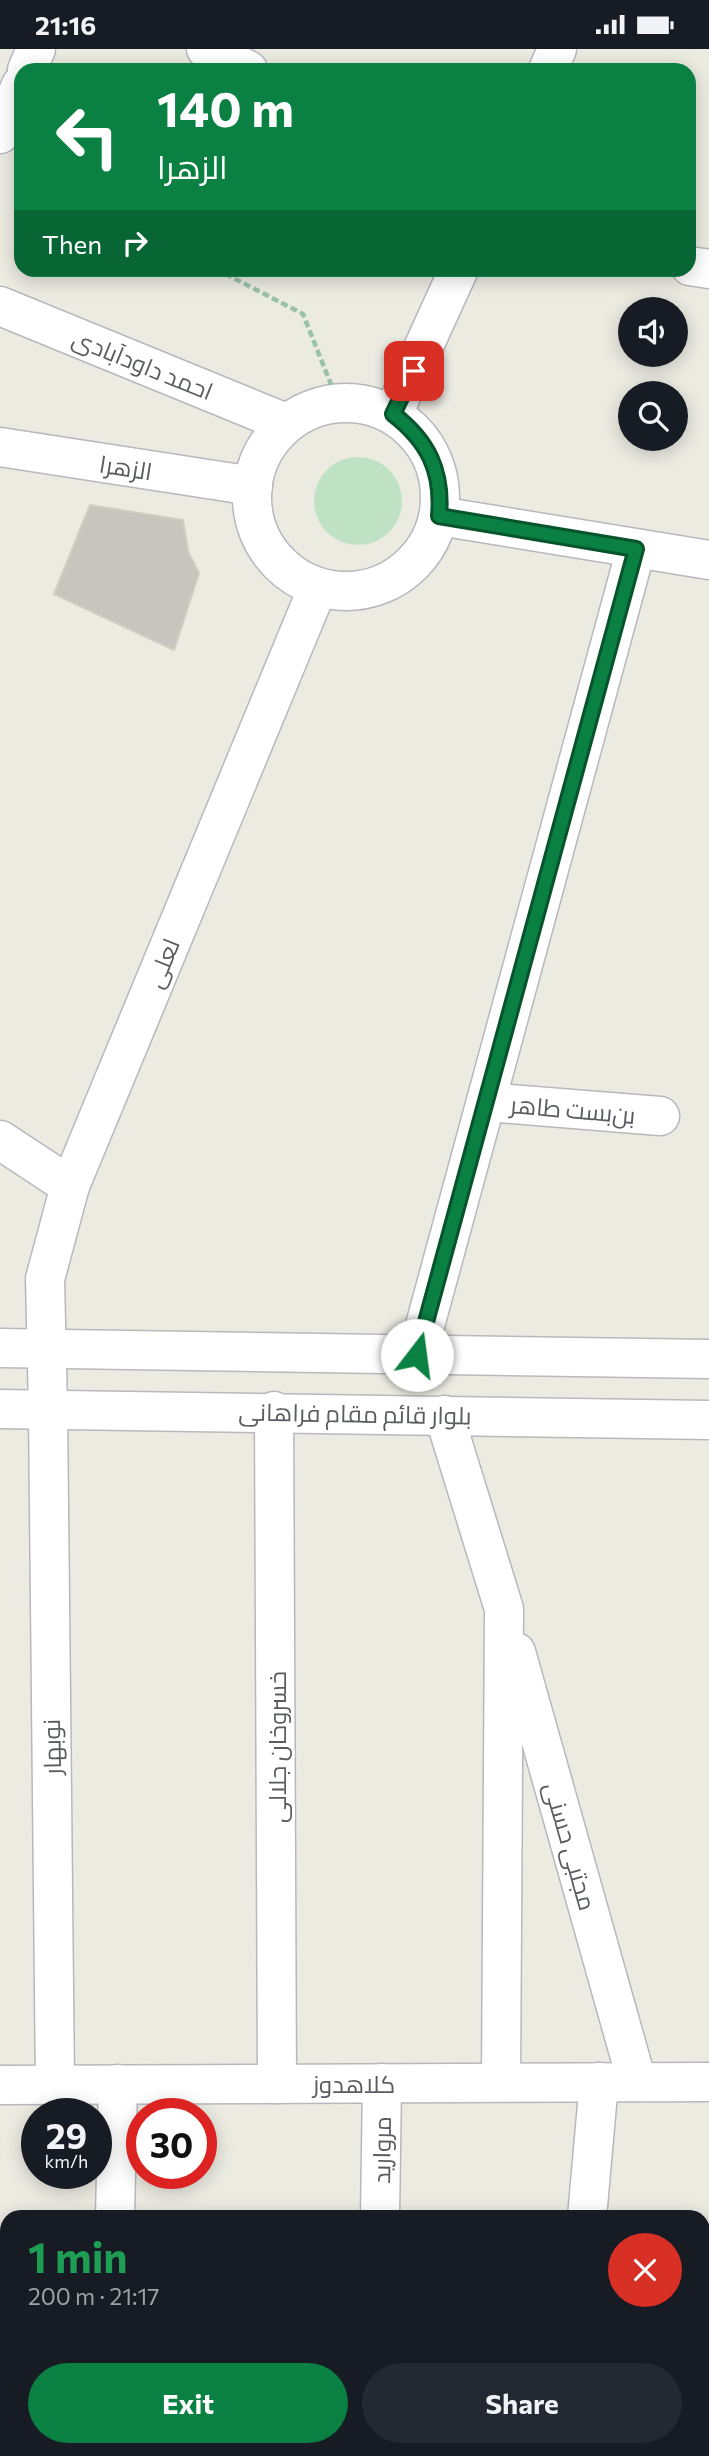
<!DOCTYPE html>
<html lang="en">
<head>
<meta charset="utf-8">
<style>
  :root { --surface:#171b24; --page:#242831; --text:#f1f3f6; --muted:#9ea1a6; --accent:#0b8043 }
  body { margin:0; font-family:Commissioner,Cairo,sans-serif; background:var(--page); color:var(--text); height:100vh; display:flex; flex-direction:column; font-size:26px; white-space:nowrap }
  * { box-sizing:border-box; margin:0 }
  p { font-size:23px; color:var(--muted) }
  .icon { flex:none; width:38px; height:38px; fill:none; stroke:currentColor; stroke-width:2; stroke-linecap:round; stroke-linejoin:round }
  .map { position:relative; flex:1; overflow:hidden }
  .drawer { position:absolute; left:0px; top:2161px; width:710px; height:247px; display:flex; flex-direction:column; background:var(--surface); border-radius:21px 21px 0 0; box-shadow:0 4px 18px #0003 }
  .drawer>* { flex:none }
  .banner { position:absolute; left:14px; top:14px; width:682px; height:214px; border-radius:21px; box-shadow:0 4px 18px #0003; background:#0b8043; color:#fff; overflow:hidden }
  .tools { position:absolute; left:618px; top:248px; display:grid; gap:14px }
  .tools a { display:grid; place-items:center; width:70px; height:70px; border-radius:50%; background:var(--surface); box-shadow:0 4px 18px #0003; font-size:35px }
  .speed { position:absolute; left:21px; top:2049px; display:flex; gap:14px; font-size:35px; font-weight:700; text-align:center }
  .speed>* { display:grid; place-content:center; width:91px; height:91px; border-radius:50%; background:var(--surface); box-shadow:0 4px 18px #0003; line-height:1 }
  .speed small { font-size:18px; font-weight:400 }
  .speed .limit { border:10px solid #d22; background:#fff; color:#111 }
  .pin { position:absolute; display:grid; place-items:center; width:60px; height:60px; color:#fff; margin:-30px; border-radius:14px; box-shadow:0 4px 10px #0006 }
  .me { position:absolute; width:77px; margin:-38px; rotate:15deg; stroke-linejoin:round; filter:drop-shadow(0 0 5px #0008) }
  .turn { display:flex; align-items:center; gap:24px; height:147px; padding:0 28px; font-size:32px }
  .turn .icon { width:91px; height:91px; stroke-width:2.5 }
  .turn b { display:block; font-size:49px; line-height:60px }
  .then { display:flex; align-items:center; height:66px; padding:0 28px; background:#0003; gap:14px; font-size:26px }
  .round { display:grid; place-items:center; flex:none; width:74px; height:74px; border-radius:37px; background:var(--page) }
  .overview { display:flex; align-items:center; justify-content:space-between; height:119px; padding:0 28px }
  h1 { font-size:42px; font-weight:700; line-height:52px; color:#1e9e55 }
  .primary-button { display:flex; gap:14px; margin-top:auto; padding:14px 28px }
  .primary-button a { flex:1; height:80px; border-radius:42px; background:var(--accent); color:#fff; font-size:28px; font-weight:700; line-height:80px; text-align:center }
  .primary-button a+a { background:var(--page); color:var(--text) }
  .status { display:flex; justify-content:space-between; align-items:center; height:49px; padding:0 35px; background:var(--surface); direction:ltr }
  .status svg { height:19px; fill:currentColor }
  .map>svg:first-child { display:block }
  .green { fill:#c0e2c4 }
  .building { fill:#c7c5be; stroke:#d0cdc1; stroke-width:2 }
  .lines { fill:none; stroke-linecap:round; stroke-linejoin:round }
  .minor-casing { stroke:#b7b8bd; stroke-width:41 }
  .tertiary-casing { stroke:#b7b8bd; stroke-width:41 }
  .secondary-casing { stroke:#b7b9bf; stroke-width:41 }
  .path { stroke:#9ac1a9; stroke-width:4.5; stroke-dasharray:7 3.5; stroke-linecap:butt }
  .minor { stroke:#fff; stroke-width:38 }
  .tertiary { stroke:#fff; stroke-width:38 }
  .secondary { stroke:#fff; stroke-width:38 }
  .route-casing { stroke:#07532c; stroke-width:18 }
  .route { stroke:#0b8043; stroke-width:12 }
  .labels { text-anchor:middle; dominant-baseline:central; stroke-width:6; stroke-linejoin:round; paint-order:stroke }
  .street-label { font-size:24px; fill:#5a5c61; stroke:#fff }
</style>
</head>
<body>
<div class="status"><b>21:16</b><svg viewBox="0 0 49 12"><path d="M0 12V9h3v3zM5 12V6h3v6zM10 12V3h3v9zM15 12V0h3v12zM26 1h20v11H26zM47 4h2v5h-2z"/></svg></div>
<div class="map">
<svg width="709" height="2407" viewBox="0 0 709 2407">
  <rect width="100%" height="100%" fill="#ecebe2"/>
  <!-- green -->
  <circle class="green" cx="358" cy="452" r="44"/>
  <!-- building -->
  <polygon class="building" points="90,456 183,471 188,502 199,524 174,601 54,545"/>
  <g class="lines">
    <defs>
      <g id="minor">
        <polyline points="206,0 248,21"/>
        <polyline points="27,21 36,0"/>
        <polyline points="0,85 21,36"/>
        <polyline points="690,217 709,220"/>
        <polyline points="0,257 286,374"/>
        <polyline points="486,1053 660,1067"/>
        <polyline points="0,1091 70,1137"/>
        <polyline points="417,1306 636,500"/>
        <polyline points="48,1360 55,2036"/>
        <polyline points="274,1362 277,2035"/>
        <polyline points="444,1366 504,1560 501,2033"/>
        <polyline points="516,1603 637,2033"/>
        <polyline points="0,2036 709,2033"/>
        <polyline points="115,2168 118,2035"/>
        <polyline points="380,2168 382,2034"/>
        <polyline points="587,2168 599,2033"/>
        <polyline points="109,2407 109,2401"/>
        <polyline points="376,2407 376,2401"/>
        <polyline points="567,2407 567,2401"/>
      </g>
      <g id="tertiary">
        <polyline points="548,21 557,0"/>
        <circle cx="346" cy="448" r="94"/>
        <polyline points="393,365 459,220"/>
        <polyline points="0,398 253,437"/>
        <polyline points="439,467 709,511"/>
        <polyline points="48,1360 45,1230 70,1137 318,538"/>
      </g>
      <g id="secondary">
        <polyline points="0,1299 709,1310"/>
        <polyline points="0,1360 709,1371"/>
      </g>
    </defs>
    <!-- minor casing -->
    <use href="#minor" class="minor-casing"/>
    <!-- tertiary casing -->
    <use href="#tertiary" class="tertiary-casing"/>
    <!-- secondary casing -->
    <use href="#secondary" class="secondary-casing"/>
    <!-- path -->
    <polyline class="path" points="216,220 303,265 338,353"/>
    <!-- minor -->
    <use href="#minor" class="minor"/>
    <!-- tertiary -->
    <use href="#tertiary" class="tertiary"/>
    <!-- secondary -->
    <use href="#secondary" class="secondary"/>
  </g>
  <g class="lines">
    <defs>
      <path id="route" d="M414,322L393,365C428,392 443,422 439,467L636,500L417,1306"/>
    </defs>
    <!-- route casing -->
    <use href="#route" class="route-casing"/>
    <!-- route -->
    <use href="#route" class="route"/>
  </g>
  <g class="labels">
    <!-- street labels -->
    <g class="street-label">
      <text transform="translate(143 315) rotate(22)">احمد داودآبادی</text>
      <text transform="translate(126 418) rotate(9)">الزهرا</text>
      <text transform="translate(162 914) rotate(-68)">لعلی</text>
      <text transform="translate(573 1060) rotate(5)">بن‌بست طاهر</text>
      <text transform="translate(355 1364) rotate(1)">بلوار قائم مقام فراهانی</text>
      <text transform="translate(51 1698) rotate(-91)">نوبهار</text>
      <text transform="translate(276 1698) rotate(-90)">خسروخان جلالی</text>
      <text transform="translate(571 1797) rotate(74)">مجتبی حسنی</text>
      <text x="354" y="2034">کلاهدوز</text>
      <text transform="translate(381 2101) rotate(-89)">مروارید</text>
    </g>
  </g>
</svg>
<div class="tools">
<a><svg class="icon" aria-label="sound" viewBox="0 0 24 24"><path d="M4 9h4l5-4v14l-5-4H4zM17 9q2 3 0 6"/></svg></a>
<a><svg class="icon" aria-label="search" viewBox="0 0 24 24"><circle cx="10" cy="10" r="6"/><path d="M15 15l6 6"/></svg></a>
</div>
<div class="speed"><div>29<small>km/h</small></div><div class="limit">30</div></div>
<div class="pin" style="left:414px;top:322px;background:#d93025"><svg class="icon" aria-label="arrive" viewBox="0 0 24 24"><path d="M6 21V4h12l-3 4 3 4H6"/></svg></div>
<svg class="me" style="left:417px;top:1306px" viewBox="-20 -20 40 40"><circle r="19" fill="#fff"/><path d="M0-13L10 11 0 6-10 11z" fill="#0b8043"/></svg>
<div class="banner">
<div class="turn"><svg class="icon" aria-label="left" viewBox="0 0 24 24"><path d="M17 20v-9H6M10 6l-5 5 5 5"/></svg><div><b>140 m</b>الزهرا</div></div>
<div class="then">Then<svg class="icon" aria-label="right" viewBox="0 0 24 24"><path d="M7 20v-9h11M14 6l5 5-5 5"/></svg></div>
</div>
<section class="drawer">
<div class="overview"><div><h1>1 min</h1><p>200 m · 21:17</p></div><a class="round" style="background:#d93025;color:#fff"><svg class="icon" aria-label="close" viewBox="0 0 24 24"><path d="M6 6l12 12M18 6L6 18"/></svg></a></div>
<div class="primary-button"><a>Exit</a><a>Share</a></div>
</section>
</div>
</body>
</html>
